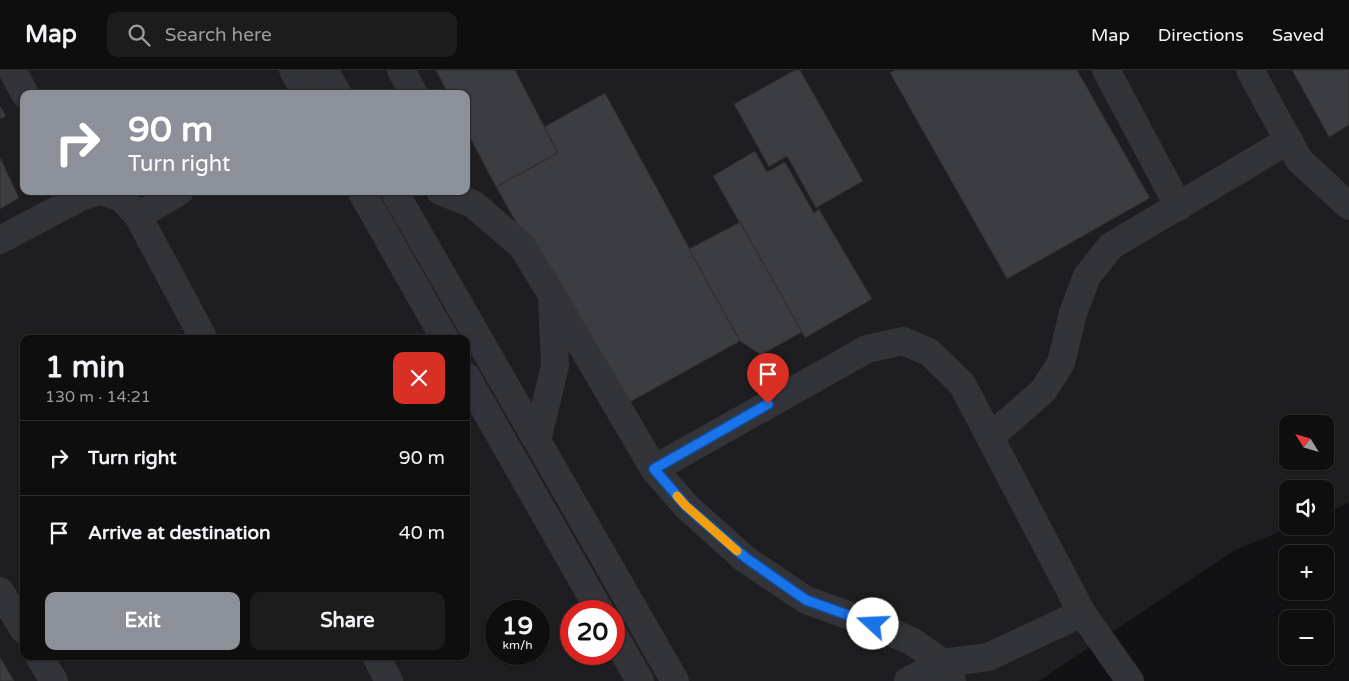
<!DOCTYPE html>
<html lang="en">
<head>
<meta charset="utf-8">
<style>
  :root { --surface:#0e0e0f; --page:#1c1c1d; --text:#f1f3f6; --muted:#9b9c9e; --line:#2e2e2f; --accent:#8c9099 }
  body { margin:0; font-family:"Varela Round",sans-serif; background:var(--page); color:var(--text); height:100vh; display:flex; flex-direction:column; font-size:19px; white-space:nowrap }
  * { box-sizing:border-box; margin:0 }
  p { font-size:16px; color:var(--muted) }
  .icon { flex:none; width:28px; height:28px; fill:none; stroke:currentColor; stroke-width:2; stroke-linecap:round; stroke-linejoin:round }
  .map { position:relative; flex:1; overflow:hidden }
  .side { position:absolute; left:20px; top:265px; width:450px; height:325px; display:flex; flex-direction:column; background:var(--surface); border-radius:10px; box-shadow:0 1px 4px #0004,0 0 0 1px var(--line) }
  .side>* { flex:none }
  .guide { position:absolute; left:20px; top:20px; width:450px; height:105px; border-radius:10px; box-shadow:0 1px 4px #0004,0 0 0 1px var(--line); background:#8c9099; color:#fff; overflow:hidden }
  .needle { width:32px; rotate:307deg }
  .controls { position:absolute; left:1279px; top:345px; display:grid; gap:10px }
  .controls a { display:grid; place-items:center; width:55px; height:55px; border-radius:10px; background:var(--surface); box-shadow:0 1px 4px #0004,0 0 0 1px var(--line); font-size:25px }
  .speed { position:absolute; left:485px; top:530px; display:flex; gap:10px; font-size:25px; font-weight:700; text-align:center }
  .speed>* { display:grid; place-content:center; width:65px; height:65px; border-radius:50%; background:var(--surface); box-shadow:0 1px 4px #0004,0 0 0 1px var(--line); line-height:1 }
  .speed small { font-size:12px; font-weight:400 }
  .speed .limit { border:8px solid #d22; background:#fff; color:#111 }
  .pin { position:absolute; display:grid; place-items:center; width:42px; height:42px; color:#fff; margin:-51px -21px; border-radius:50% 50% 50% 0; rotate:-45deg; box-shadow:0 0 5px #0007 }
  .pin .icon { rotate:45deg }
  .me { position:absolute; width:55px; margin:-28px; rotate:290deg; stroke-linejoin:round; filter:drop-shadow(0 0 4px #0008) }
  .turn { display:flex; align-items:center; gap:18px; height:105px; padding:0 25px; font-size:22px }
  .turn .icon { width:65px; height:65px; stroke-width:2.5 }
  .turn b { display:block; font-size:35px; line-height:42px }
  .round { display:grid; place-items:center; flex:none; width:52px; height:52px; border-radius:10px; background:var(--page) }
  .headline { display:flex; align-items:center; justify-content:space-between; height:85px; padding:0 25px }
  h1 { font-size:30px; font-weight:700; line-height:38px }
  .button { display:flex; gap:10px; margin-top:auto; padding:10px 25px }
  .button a { flex:1; height:58px; border-radius:10px; background:var(--accent); color:#fff; font-size:20px; font-weight:700; line-height:58px; text-align:center }
  .button a+a { background:var(--page); color:var(--text) }
  ul { padding:0; list-style:none }
  li { display:flex; align-items:center; gap:15px; height:75px; padding:0 25px; border-top:1px solid var(--line) }
  li div { flex:1 }
  li b { display:block; font-size:19px }
  li em { font-style:normal }
  header { display:flex; align-items:center; gap:30px; box-sizing:border-box; height:70px; padding:0 25px; background:var(--surface); border-bottom:1px solid var(--line) }
  header strong { font-size:24px }
  nav { display:flex; gap:28px; margin-inline-start:auto; font-size:18px }
  .search { width:350px; height:45px; background:var(--page); display:flex; align-items:center; gap:12px; box-sizing:border-box; padding:0 18px; border-radius:10px; color:var(--muted); font-size:19px }
  .map>svg:first-child { display:block }
  .built { fill:#1e1e21; fill-rule:evenodd }
  .building { fill:#3c3d42; stroke:#2c2c30 }
  .lines { fill:none; stroke-linecap:round; stroke-linejoin:round }
  .minor { stroke:#333439; stroke-width:28 }
  .route-casing { stroke:#114b97; stroke-width:12 }
  .route { stroke:#1a73e8; stroke-width:9 }
  .slow { stroke:#f59e0b; stroke-width:9 }
</style>
</head>
<body>
<header>
<strong>Map</strong>
<div class="search"><svg class="icon" aria-label="search" viewBox="0 0 24 24"><circle cx="10" cy="10" r="6"/><path d="M15 15l6 6"/></svg>Search here</div>
<nav><a>Map</a><a>Directions</a><a>Saved</a></nav>
</header>
<div class="map">
<svg width="1349" height="611" viewBox="0 0 1349 611">
  <rect width="100%" height="100%" fill="#121214"/>
  <!-- built -->
  <path class="built" d="M0,0H1349V433L1325,443V419H1288V456H1293L1235,480L1039,611H0ZM24,24H466V121H24ZM24,269H466V586H24ZM1288,354H1325V391H1288ZM496,541H539V584H496ZM571,541H614V584H571Z"/>
  <!-- building -->
  <g class="building">
    <polygon points="436,0 515,0 558,83 496,117 466,60 466,24 448,24"/>
    <polygon points="795,0 800,0 863,111 816,138 787,86 769,97 734,34"/>
    <polygon points="895,0 1077,0 1150,128 1007,209 890,3"/>
    <polygon points="1292,0 1349,0 1349,55 1329,67"/>
    <polygon points="605,23 740,271 621,337 496,117 558,83 544,57"/>
    <polygon points="0,36 6,46 0,49"/>
    <polygon points="755,81 767,102 785,92 814,143 819,139 872,229 805,268 713,106"/>
    <polygon points="0,87 19,128 0,139"/>
    <polygon points="740,152 802,262 761,285 740,271 689,179"/>
    <polygon points="0,587 14,611 0,611"/>
  </g>
  <g class="lines">
    <!-- minor -->
    <g class="minor">
      <polyline points="12,0 25,24"/>
      <polyline points="293,0 306,24"/>
      <polyline points="324,0 338,24"/>
      <polyline points="401,0 414,24"/>
      <polyline points="1106,0 1179,137"/>
      <polyline points="1250,0 1299,90 1349,136"/>
      <polyline points="101,121 122,128 138,146"/>
      <polyline points="180,121 138,146 204,269"/>
      <polyline points="361,121 445,269"/>
      <polyline points="394,121 675,611"/>
      <polyline points="440,121 473,134 522,176 552,225 654,399 686,436 745,489 806,530 873,554 913,572 943,593 952,611"/>
      <polyline points="0,170 81,127 99,121"/>
      <polyline points="466,306 600,541"/>
      <polyline points="990,367 1043,321 1061,293 1073,243 1087,206 1111,176 1289,70"/>
      <polyline points="537,370 555,296 552,229"/>
      <polyline points="654,399 867,279 903,271 929,282 962,314 1082,543 1130,611"/>
      <polyline points="0,521 24,560"/>
      <polyline points="614,565 640,611"/>
      <polyline points="39,586 54,611"/>
      <polyline points="376,586 389,611"/>
      <polyline points="908,611 943,593 988,587 1082,543"/>
    </g>
  </g>
  <g class="lines">
    <defs>
      <polyline id="route" points="768,334 654,399 686,436 746,488 806,530 873,554"/>
    </defs>
    <!-- route casing -->
    <use href="#route" class="route-casing"/>
    <!-- route -->
    <use href="#route" class="route"/>
    <!-- slow -->
    <polyline class="slow" points="677,426 686,436 737,481"/>
  </g>
</svg>
<div class="controls">
<a><svg class="needle" viewBox="-14 -14 28 28"><path d="M0-13l5 13h-10z" fill="#e53935"/><path d="M0 13l5-13h-10z" fill="#9b9c9e"/></svg></a>
<a><svg class="icon" aria-label="sound" viewBox="0 0 24 24"><path d="M4 9h4l5-4v14l-5-4H4zM17 9q2 3 0 6"/></svg></a>
<a>+</a>
<a>−</a>
</div>
<div class="speed"><div>19<small>km/h</small></div><div class="limit">20</div></div>
<div class="pin" style="left:768px;top:334px;background:#d93025"><svg class="icon" aria-label="arrive" viewBox="0 0 24 24"><path d="M6 21V4h12l-3 4 3 4H6"/></svg></div>
<svg class="me" style="left:873px;top:554px" viewBox="-20 -20 40 40"><circle r="19" fill="#fff"/><path d="M0-13L10 11 0 6-10 11z" fill="#1a73e8"/></svg>
<div class="guide">
<div class="turn"><svg class="icon" aria-label="right" viewBox="0 0 24 24"><path d="M7 20v-9h11M14 6l5 5-5 5"/></svg><div><b>90 m</b>Turn right</div></div>
</div>
<section class="side">
<div class="headline"><div><h1>1 min</h1><p>130 m · 14:21</p></div><a class="round" style="background:#d93025;color:#fff"><svg class="icon" aria-label="close" viewBox="0 0 24 24"><path d="M6 6l12 12M18 6L6 18"/></svg></a></div>
<ul>
<li><svg class="icon" aria-label="right" viewBox="0 0 24 24"><path d="M7 20v-9h11M14 6l5 5-5 5"/></svg><div><b>Turn right</b></div><em>90 m</em></li>
<li><svg class="icon" aria-label="arrive" viewBox="0 0 24 24"><path d="M6 21V4h12l-3 4 3 4H6"/></svg><div><b>Arrive at destination</b></div><em>40 m</em></li>
</ul>
<div class="button"><a>Exit</a><a>Share</a></div>
</section>
</div>
</body>
</html>
